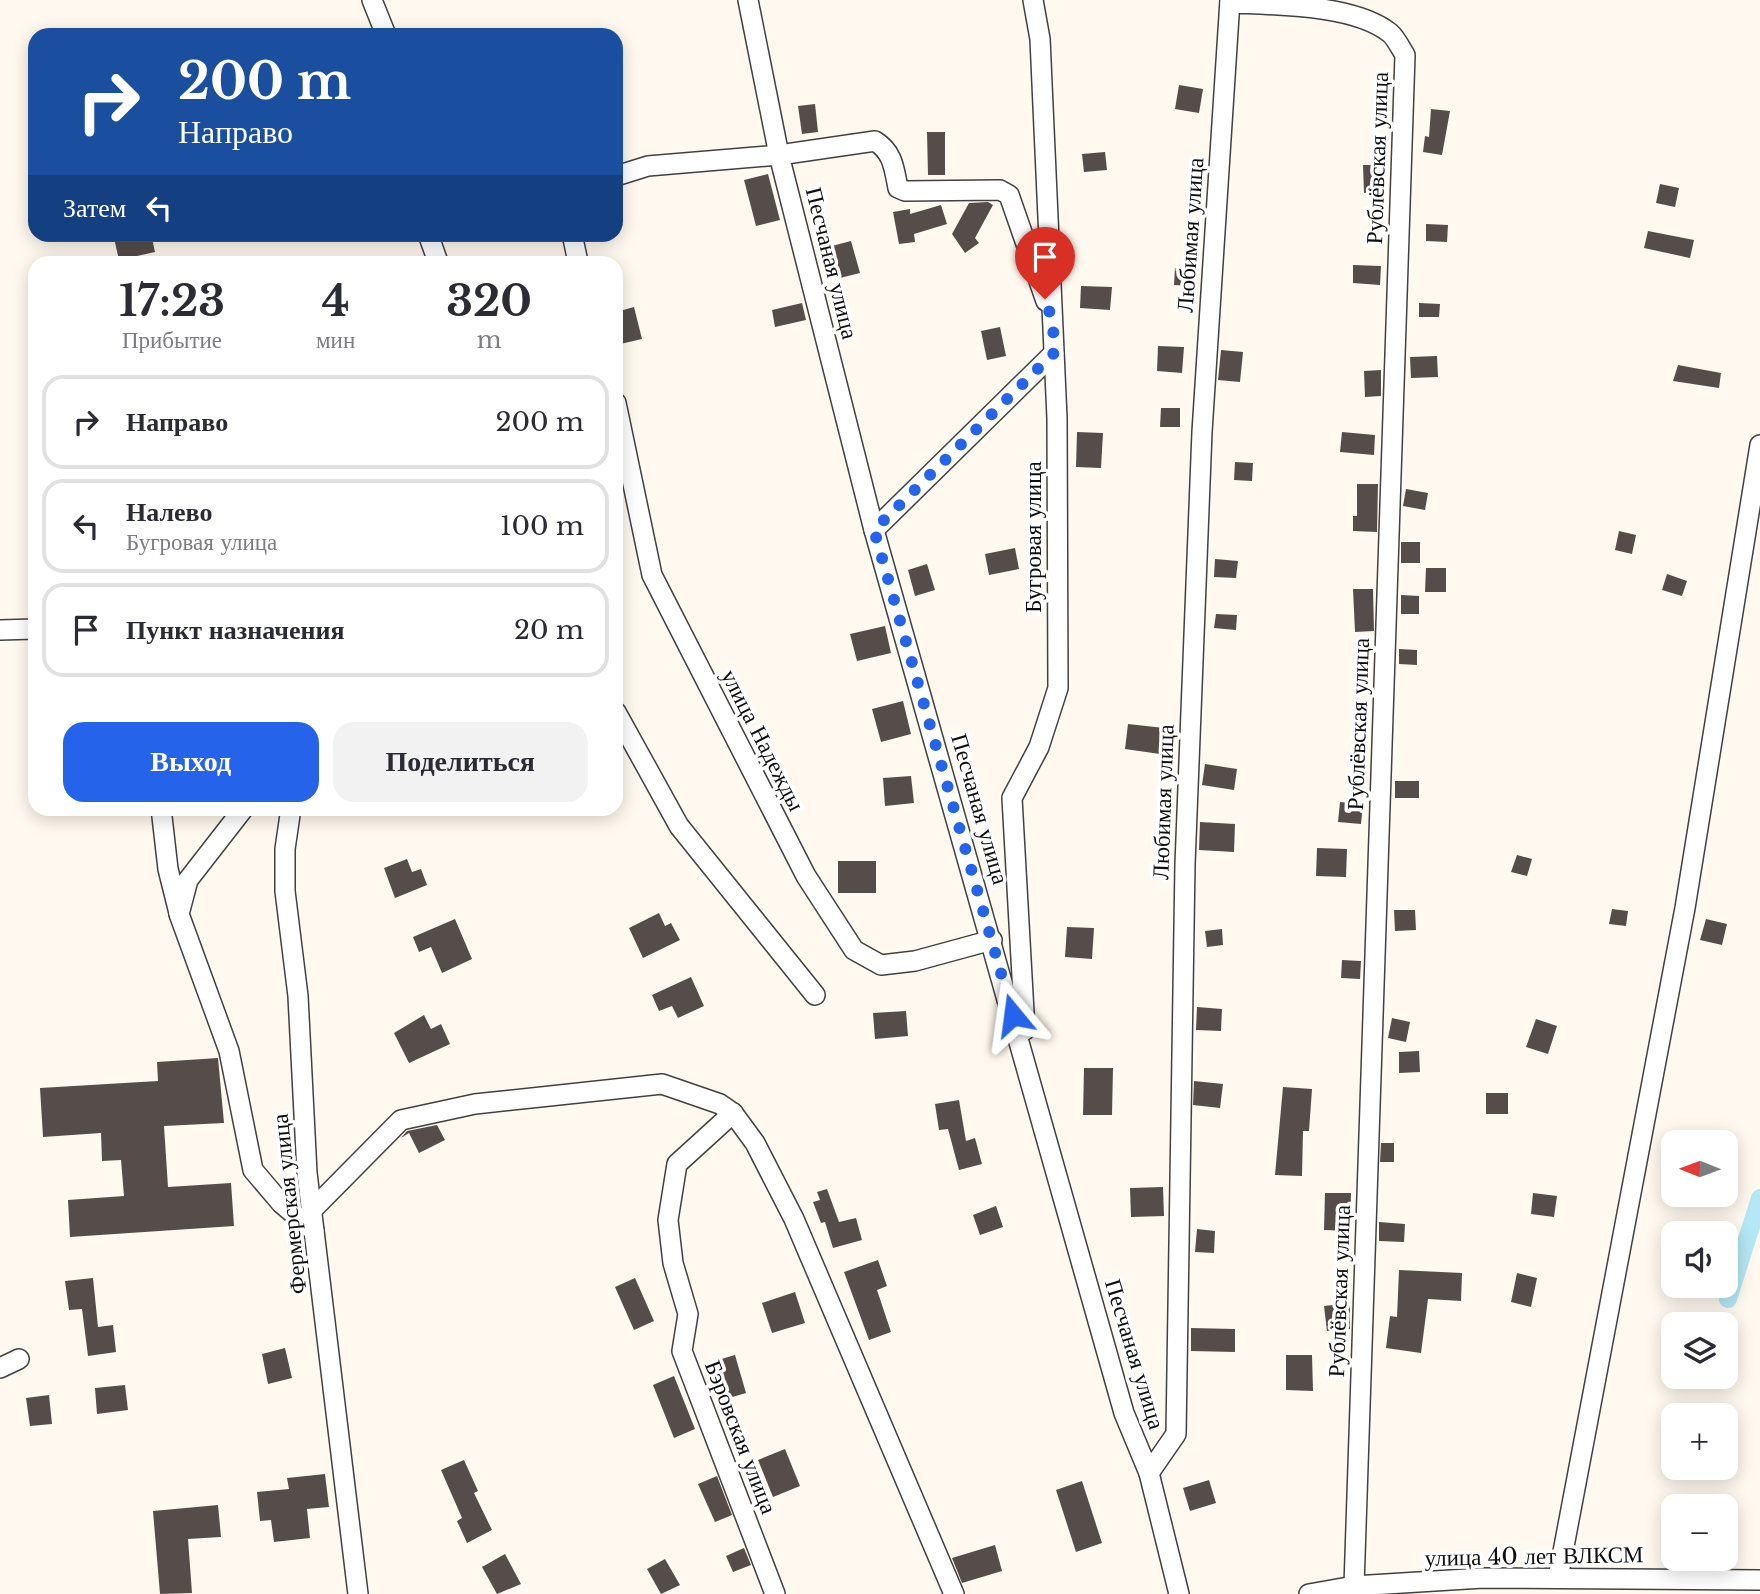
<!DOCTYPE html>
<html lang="ru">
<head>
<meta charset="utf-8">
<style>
  :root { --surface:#fff; --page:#f2f2f3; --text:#2b2b33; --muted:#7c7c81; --line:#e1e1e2; --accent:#2563eb }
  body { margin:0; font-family:"Libre Baskerville",serif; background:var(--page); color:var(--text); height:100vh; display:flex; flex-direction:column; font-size:26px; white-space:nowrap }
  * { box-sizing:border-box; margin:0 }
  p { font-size:23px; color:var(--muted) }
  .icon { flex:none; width:38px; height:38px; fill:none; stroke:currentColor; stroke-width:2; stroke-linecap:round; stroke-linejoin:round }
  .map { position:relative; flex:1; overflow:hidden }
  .panel { position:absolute; left:28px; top:256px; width:595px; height:560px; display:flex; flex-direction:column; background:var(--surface); border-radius:21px; box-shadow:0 4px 18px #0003 }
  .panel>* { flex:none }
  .guide { position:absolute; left:28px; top:28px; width:595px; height:214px; border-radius:21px; box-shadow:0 4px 18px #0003; background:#1a4fa0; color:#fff; overflow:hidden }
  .needle { width:46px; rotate:271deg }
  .controls { position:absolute; left:1661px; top:1130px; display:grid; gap:14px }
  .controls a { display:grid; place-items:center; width:77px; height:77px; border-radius:14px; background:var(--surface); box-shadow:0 4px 18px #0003; font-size:35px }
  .pin { position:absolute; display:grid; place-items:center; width:60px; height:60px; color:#fff; margin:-72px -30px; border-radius:50% 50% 50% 0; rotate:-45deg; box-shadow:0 0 7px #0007 }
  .pin .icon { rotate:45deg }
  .me { position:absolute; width:77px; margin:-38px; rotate:344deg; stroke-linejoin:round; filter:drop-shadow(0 0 5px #0008) }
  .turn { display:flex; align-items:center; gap:24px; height:147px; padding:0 35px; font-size:32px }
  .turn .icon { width:91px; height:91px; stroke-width:2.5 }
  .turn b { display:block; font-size:49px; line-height:60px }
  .then { display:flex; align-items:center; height:66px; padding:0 35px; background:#0003; gap:14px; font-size:26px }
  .eta { display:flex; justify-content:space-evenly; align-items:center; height:119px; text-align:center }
  .eta b { font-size:42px; font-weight:700; line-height:49px }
  .primary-button { display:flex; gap:14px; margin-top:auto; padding:14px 35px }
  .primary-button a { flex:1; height:80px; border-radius:21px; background:var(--accent); color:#fff; font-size:28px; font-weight:700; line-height:80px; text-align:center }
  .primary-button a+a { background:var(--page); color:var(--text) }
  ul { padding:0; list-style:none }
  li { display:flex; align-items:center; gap:21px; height:94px; margin:0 14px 10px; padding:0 21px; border:4px solid var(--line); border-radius:21px }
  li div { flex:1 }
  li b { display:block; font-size:26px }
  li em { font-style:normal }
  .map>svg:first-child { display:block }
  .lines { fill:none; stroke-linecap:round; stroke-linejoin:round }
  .canal { stroke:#b4e8f5; stroke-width:18 }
  .building { fill:#564d4a }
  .minor-casing { stroke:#414141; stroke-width:22 }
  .minor { stroke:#fff; stroke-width:19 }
  .route { stroke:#2563eb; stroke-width:12; stroke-dasharray:0 21.6 }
  .labels { text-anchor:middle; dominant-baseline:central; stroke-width:7; stroke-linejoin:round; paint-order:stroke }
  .street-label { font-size:23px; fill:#0e0e0e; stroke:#fff }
</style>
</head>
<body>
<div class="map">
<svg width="1760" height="1594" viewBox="0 0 1760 1594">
  <rect width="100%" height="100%" fill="#fff9ef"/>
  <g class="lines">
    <!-- canal -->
    <polyline class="canal" points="1728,1299 1760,1198"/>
  </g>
  <!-- building -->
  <g class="building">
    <polygon points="1179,85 1203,89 1199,113 1175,109"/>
    <polygon points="815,104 818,132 802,134 798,106"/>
    <polygon points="1431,109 1450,111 1442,155 1423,152 1425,136 1429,137"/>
    <polygon points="927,132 945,132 945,175 928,175"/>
    <polygon points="1105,152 1107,170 1084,172 1082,154"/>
    <polygon points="1363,165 1382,165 1383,192 1364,193"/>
    <polygon points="768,174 780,220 756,226 744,180"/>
    <polygon points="1660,184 1679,188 1675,207 1656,203"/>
    <polygon points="988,202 993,205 975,238 979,243 965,253 952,234 969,203"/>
    <polygon points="941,205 947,224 914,234 915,242 899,244 893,212 910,209 910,214"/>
    <polygon points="1426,224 1448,225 1447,242 1426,241"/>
    <polygon points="1648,231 1694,240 1690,258 1644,248"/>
    <polygon points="131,234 151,234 155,252 119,260 114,238"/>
    <polygon points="851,241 860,273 836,279 828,247"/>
    <polygon points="1353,265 1381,266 1380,285 1353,283"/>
    <polygon points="1175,268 1193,269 1192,286 1174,285"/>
    <polygon points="1081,286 1112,287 1110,310 1080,308"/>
    <polygon points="802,303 806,320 775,327 772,310"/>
    <polygon points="1419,303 1440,304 1439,317 1419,317"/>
    <polygon points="634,307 642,339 616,345 616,312"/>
    <polygon points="1000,327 1006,356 987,360 981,331"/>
    <polygon points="1158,346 1184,347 1182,373 1157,371"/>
    <polygon points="1221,350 1243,352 1240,382 1218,380"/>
    <polygon points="1437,356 1438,377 1411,378 1410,357"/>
    <polygon points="1678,365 1721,373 1719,388 1673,381"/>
    <polygon points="1381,370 1381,396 1365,397 1364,371"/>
    <polygon points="1161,408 1180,408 1180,427 1160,427"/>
    <polygon points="1077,432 1103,433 1101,468 1076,467"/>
    <polygon points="1342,432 1375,435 1374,455 1340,452"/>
    <polygon points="1235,462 1253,463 1252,481 1234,480"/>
    <polygon points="1357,484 1378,484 1377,532 1353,531 1353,516 1357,516"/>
    <polygon points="1406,489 1428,493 1425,510 1403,506"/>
    <polygon points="1619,531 1636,535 1632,554 1615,550"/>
    <rect x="1401" y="542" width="19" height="21"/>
    <polygon points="1015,548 1019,569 989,575 985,554"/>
    <polygon points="1215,559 1238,561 1236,578 1214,577"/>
    <polygon points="927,564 935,590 915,596 908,570"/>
    <polygon points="1426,568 1446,568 1446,592 1425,592"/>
    <polygon points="1667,574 1687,581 1682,596 1662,590"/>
    <polygon points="1353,589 1373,589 1374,631 1355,632"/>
    <polygon points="1401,595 1419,596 1419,614 1401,614"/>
    <polygon points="1216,614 1237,615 1236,630 1214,628"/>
    <polygon points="885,626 891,653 857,661 850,634"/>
    <polygon points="1399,649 1417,650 1417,665 1399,664"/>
    <polygon points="903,701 911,734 881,742 872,709"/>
    <polygon points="1128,724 1164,728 1160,754 1125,749"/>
    <polygon points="1205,764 1237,769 1234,790 1202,785"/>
    <polygon points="911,776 914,803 885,806 883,778"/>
    <rect x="1395" y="781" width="24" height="17"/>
    <polygon points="1340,802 1363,804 1361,824 1338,822"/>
    <polygon points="1200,822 1235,824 1234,852 1199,850"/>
    <polygon points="1317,848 1347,849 1346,877 1316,876"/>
    <polygon points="1517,855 1532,859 1527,876 1511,872"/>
    <polygon points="407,859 412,872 421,869 427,885 395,898 384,868"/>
    <rect x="838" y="861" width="38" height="32"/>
    <polygon points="1612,909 1628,911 1626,926 1609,924"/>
    <polygon points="1394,910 1415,910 1416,930 1395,931"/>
    <polygon points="659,913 665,926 671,923 680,940 643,958 629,928"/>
    <polygon points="455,919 472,959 442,973 431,947 419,952 413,937"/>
    <polygon points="1706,919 1727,924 1722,945 1700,940"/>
    <polygon points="1067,927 1094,928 1092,959 1065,957"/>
    <polygon points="1222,929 1223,945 1207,947 1205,931"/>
    <polygon points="1342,960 1361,961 1360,979 1341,978"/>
    <polygon points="691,977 704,1006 678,1018 672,1006 659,1011 652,995"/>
    <polygon points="1197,1007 1222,1009 1221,1031 1196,1030"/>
    <polygon points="906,1011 908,1036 875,1039 873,1013"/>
    <polygon points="424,1015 431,1029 441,1024 450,1044 409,1063 394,1033"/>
    <polygon points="1392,1018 1410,1022 1406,1042 1388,1038"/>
    <polygon points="1536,1019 1557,1026 1548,1054 1526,1047"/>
    <polygon points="1419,1051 1420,1072 1399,1073 1399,1052"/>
    <polygon points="218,1058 224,1123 164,1126 168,1187 231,1183 234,1226 70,1237 68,1200 124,1196 121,1160 102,1161 101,1133 43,1137 40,1088 158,1081 157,1062"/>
    <polygon points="1084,1068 1113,1068 1112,1115 1083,1115"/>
    <polygon points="1194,1081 1223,1084 1220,1108 1193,1105"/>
    <polygon points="1283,1087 1312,1089 1309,1131 1303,1131 1302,1176 1275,1175"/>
    <rect x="1486" y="1093" width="22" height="21"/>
    <polygon points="959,1100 966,1141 975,1138 982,1164 959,1170 948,1129 939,1130 935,1104"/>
    <polygon points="437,1125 445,1140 419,1153 409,1133 401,1138 407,1131"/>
    <polygon points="1381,1143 1394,1143 1394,1162 1380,1162"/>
    <polygon points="1163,1187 1164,1216 1131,1217 1130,1188"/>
    <polygon points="827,1189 839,1222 856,1218 862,1240 833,1248 825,1222 821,1223 813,1202 820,1200 817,1192"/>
    <polygon points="1325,1193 1351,1193 1350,1231 1324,1230"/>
    <polygon points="1533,1193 1557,1196 1554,1217 1531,1214"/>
    <polygon points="996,1206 1003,1227 980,1235 973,1215"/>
    <polygon points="1379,1222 1405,1224 1404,1242 1379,1241"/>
    <polygon points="1197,1229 1215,1231 1214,1253 1195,1252"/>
    <polygon points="878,1260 887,1286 877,1290 891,1332 869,1340 844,1272"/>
    <polygon points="1399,1270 1462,1273 1461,1301 1428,1299 1421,1353 1386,1348 1390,1316 1397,1317"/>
    <polygon points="1517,1273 1537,1278 1531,1307 1511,1302"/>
    <polygon points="93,1278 98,1327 113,1325 116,1352 88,1356 82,1309 69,1310 65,1281"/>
    <polygon points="635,1278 654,1321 634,1330 615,1287"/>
    <polygon points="795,1292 805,1323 772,1333 762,1303"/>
    <polygon points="1350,1303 1350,1329 1327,1331 1324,1306"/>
    <polygon points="1191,1328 1235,1329 1235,1352 1191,1351"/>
    <polygon points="285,1348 292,1378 268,1384 262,1354"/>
    <polygon points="735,1355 746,1393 729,1398 718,1360"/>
    <polygon points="1286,1355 1312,1355 1313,1391 1286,1390"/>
    <polygon points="674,1376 695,1429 674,1438 653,1385"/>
    <polygon points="125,1385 128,1410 97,1414 95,1388"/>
    <polygon points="49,1395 52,1424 30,1426 26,1398"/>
    <polygon points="785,1449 800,1486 773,1497 758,1460"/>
    <polygon points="464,1460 478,1491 474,1493 492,1530 467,1543 457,1521 462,1518 441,1470"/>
    <polygon points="325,1474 329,1507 307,1509 310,1538 274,1542 271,1520 260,1521 257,1492 289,1489 287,1478"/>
    <polygon points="717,1476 732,1515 715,1522 698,1484"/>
    <polygon points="1209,1480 1216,1503 1190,1511 1183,1488"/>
    <polygon points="1082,1481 1102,1543 1076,1552 1056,1490"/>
    <polygon points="218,1505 221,1537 188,1539 192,1593 160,1594 153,1511"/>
    <polygon points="995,1545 1002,1571 962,1583 952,1558"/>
    <polygon points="744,1548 751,1565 733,1572 726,1556"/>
    <polygon points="505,1554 521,1584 497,1594 482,1567"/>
    <polygon points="665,1559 680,1585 661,1594 647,1569"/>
  </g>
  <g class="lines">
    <defs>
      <g id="minor">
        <polyline points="372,0 386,35"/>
        <polyline points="748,0 779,155 874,530 1124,1413 1149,1473"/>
        <path d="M1230,3C1275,5 1354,4 1390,33C1396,38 1401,49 1405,55L1354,1586"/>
        <path d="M616,176L648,166L779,155L875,141C893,152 894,168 898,188L905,191L1000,190L1009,195L1046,301"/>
        <polyline points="428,234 438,262"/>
        <polyline points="572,234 578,262"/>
        <polyline points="616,403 652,575 806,876 854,950 881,965 915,961 992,940"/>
        <polyline points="874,530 1054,353"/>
        <polyline points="0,630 35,629"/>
        <polyline points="616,712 679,826 815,995"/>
        <polyline points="161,808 168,869 179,913"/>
        <polyline points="244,808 188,880 179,914 229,1051 253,1170 281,1203 314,1231"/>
        <polyline points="291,808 285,849 285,891 298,996 307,1173 358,1594"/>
        <polyline points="1025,1030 1012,798 1039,747 1058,688 1057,418 1040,39 1033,0"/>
        <polyline points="733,1113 677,1164 668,1220 673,1263 688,1314 682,1351 775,1594"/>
        <polyline points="312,1210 401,1120 475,1104 662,1084 720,1104 733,1113 755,1143 794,1219 954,1594"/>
        <polyline points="0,1368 19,1359"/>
        <polyline points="1558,1578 1685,908 1760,445"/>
        <polyline points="1179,1594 1149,1473 1176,1434 1185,864 1202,432 1230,0"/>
        <polyline points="1309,1594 1354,1586 1483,1578 1760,1580"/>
      </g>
    </defs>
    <!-- minor casing -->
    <use href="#minor" class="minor-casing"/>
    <!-- minor -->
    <use href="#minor" class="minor"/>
  </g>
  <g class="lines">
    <!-- route -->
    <polyline class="route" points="1013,1015 874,530 1054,353 1053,322 1045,299"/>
  </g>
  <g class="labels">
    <!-- street labels -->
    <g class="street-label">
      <text transform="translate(1377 158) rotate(-88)">Рублёвская улица</text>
      <text transform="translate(1190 235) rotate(-86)">Любимая улица</text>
      <text transform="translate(832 263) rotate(76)">Песчаная улица</text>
      <text transform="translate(1033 537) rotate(-90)">Бугровая улица</text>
      <text transform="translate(1358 724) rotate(-88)">Рублёвская улица</text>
      <text transform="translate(763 740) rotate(63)">улица Надежды</text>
      <text transform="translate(1163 802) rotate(-88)">Любимая улица</text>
      <text transform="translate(980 809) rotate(74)">Песчаная улица</text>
      <text transform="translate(289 1204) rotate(-96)">Фермерская улица</text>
      <text transform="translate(1339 1291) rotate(-88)">Рублёвская улица</text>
      <text transform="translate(1135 1354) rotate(73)">Песчаная улица</text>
      <text transform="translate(741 1437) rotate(69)">Бэровская улица</text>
      <text transform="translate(1534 1556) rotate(-1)">улица 40 лет ВЛКСМ</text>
    </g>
  </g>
</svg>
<div class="controls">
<a><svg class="needle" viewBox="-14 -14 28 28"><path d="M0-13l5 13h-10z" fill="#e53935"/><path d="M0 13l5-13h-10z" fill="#7c7c81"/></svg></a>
<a><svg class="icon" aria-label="sound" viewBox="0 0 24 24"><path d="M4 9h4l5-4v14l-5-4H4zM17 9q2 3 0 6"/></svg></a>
<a><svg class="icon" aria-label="layers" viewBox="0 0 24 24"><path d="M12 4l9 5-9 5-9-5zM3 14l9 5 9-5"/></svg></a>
<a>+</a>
<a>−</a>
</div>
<div class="pin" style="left:1045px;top:299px;background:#d93025"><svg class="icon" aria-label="arrive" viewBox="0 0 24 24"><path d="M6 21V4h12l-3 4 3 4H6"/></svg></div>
<svg class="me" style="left:1013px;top:1015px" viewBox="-20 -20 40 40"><path d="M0-17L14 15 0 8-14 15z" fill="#2563eb" stroke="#fff" stroke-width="4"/></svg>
<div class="guide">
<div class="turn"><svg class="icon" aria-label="right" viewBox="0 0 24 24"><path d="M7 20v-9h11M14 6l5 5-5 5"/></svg><div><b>200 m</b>Направо</div></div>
<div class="then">Затем<svg class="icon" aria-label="left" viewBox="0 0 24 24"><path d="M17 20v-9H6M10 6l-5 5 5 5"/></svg></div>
</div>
<section class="panel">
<div class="eta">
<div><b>17:23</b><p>Прибытие</p></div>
<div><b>4</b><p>мин</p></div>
<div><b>320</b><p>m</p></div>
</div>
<ul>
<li><svg class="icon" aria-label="right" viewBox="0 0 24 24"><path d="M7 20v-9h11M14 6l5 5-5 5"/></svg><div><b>Направо</b></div><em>200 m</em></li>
<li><svg class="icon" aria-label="left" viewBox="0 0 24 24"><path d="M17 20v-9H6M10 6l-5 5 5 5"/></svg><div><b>Налево</b><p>Бугровая улица</p></div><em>100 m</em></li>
<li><svg class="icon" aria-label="arrive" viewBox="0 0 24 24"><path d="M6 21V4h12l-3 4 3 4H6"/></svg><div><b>Пункт назначения</b></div><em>20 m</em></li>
</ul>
<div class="primary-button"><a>Выход</a><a>Поделиться</a></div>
</section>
</div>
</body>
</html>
